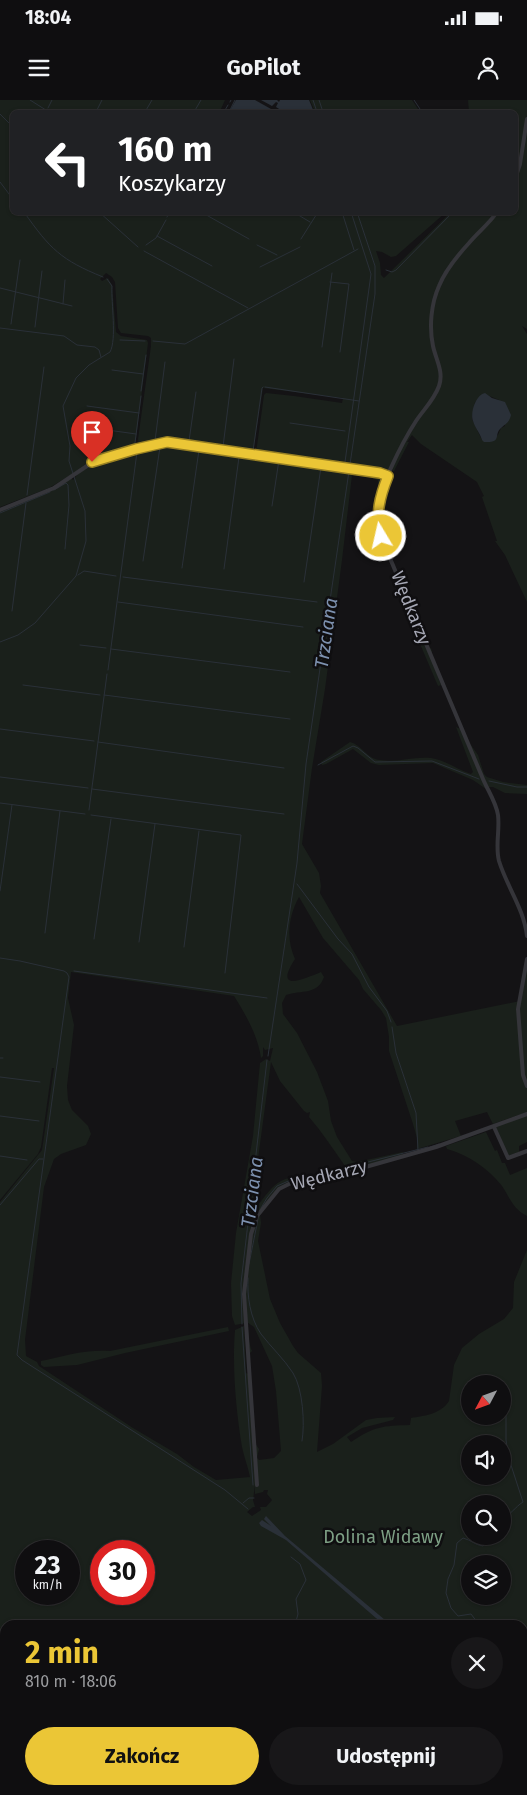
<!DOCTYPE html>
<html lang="pl">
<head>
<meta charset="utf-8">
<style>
  :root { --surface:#0f0e10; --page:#181719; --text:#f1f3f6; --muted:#9b9c9f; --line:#2f2e30; --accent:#ebc636 }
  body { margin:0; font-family:"Fira Sans",sans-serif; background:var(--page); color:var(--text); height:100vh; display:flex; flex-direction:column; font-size:19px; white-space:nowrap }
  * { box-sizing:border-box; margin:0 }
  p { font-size:16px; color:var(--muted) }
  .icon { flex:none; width:28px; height:28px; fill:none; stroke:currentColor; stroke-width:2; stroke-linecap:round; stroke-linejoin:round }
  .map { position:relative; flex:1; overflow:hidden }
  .side { position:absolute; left:0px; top:1520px; width:528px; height:175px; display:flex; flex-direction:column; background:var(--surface); border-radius:15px 15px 0 0; box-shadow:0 1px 4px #0004,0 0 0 1px var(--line) }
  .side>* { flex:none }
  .guide { position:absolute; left:10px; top:10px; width:508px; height:105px; border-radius:8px; box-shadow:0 1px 4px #0004,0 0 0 1px var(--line); background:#202124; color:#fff; overflow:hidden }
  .needle { width:32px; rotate:229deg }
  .controls { position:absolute; left:461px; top:1275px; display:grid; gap:10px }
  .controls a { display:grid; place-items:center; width:50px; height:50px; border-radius:50%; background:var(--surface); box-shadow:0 1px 4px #0004,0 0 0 1px var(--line); font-size:25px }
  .speed { position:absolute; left:15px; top:1440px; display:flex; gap:10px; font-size:25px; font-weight:700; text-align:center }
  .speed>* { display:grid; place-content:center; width:65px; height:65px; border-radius:50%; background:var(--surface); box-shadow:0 1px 4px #0004,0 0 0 1px var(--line); line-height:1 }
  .speed small { font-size:12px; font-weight:400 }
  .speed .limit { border:8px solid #d22; background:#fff; color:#111 }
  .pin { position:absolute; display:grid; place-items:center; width:42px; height:42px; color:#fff; margin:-51px -21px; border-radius:50% 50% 50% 0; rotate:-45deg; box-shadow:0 0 5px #0007 }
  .pin .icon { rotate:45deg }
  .me { position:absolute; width:55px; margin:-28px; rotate:351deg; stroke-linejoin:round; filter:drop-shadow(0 0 4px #0008) }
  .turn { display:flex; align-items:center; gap:18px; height:105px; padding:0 25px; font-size:22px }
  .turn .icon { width:65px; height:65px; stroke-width:2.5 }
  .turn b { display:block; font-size:35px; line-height:42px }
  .round { display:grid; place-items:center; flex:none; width:52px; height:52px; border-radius:26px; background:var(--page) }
  .overview { display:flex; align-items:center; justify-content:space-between; height:85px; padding:0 25px }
  h1 { font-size:30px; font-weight:700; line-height:38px; color:var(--accent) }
  .primary-button { display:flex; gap:10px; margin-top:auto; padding:10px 25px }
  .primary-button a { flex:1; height:58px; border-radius:30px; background:var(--accent); color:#111; font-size:20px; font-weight:700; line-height:58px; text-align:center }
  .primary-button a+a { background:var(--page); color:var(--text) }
  .status { display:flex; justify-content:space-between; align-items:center; height:35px; padding:0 25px; background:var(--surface); direction:ltr }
  .status svg { height:14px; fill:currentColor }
  header { display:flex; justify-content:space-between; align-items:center; height:65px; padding:0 25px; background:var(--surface); font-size:22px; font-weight:700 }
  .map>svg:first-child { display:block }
  .green { fill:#1a201b; fill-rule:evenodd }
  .water { fill:#2a3038 }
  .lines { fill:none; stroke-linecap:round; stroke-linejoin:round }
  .stream { stroke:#2a3038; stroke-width:1 }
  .street { stroke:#35353a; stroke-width:4 }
  .route-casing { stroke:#998123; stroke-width:12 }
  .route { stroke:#ebc636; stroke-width:9 }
  .labels { text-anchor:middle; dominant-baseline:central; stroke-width:5; stroke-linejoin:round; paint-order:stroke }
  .street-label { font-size:18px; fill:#a6a8b5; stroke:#0f0e10 }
  .park-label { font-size:18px; fill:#7d9f84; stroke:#0f0e10 }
  .water-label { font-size:19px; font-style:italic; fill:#7d91af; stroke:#0f0e10 }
</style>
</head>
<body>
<div class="status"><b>18:04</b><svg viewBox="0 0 49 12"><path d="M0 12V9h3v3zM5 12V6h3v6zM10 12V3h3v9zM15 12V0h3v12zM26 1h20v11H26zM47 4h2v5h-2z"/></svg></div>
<header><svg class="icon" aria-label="menu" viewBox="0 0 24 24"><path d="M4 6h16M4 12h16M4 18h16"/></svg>GoPilot<svg class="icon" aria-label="person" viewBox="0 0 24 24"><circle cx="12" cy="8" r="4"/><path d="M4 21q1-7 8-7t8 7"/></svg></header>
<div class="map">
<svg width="527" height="1695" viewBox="0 0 527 1695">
  <rect width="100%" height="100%" fill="#141315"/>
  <!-- green -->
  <g class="green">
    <path d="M0,0H225L220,11L222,12H12V112L445,113L396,156L391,157L382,152L376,151L380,163L381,175L384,178L450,113L515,112V58L519,50L515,55V12H469L468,0H527V229L522,226L527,234V502L505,455L495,441H497L482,397L484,396L477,382L421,344L412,335L407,342H409L394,371H392L393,368L381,372L353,366L256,353L264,295L266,293L294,296L342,303L343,298L263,288L253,353L173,342L139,347L138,339L151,246V238L148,236L121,233L118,228L115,182L112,177L106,173L100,179L102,181L108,178L112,185L116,232L121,236L147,240L148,243L135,347L99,358L49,388L0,407ZM487,295L499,300L505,326L501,328L498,335L482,340L472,319L475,302Z"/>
    <polygon points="310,0 412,0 420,12 328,12 327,9 325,12 315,12"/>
    <path d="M164,343L247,356L363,371L382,376V385H378V380L369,377L352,375L342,460L325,589L312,668L302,744L319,773L321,786L320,793L397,926L520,901L527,865V1012L493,1024L487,1012L455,1021L461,1036L417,1049V1038L413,1024L389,951V937L386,918L381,910L363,889L359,880L323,838L299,797C288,817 286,839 295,859C273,893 304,879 321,872L324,877C318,895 301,890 286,895L282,903L283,914L297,933L317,972L328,1001L331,1021L337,1037L352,1061L357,1062L403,1052L402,1056L317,1079L293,1081L283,1085L275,1092L263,1107L260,1115L261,1123L258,1141L270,1199L280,1223L293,1246L298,1253L321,1273L322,1286L317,1352L333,1344L366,1320L377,1318L395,1317L393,1320L362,1328L347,1337L351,1342C375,1326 382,1326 410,1325L411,1318C424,1316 441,1314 449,1301L454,1265L462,1248L479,1234L504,1219L513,1208L514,1182L527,1150V1695H0V1102L42,1050L54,968H52L41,1047L38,1054L0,1100V411L71,378L73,380L78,374L99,360L133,351V353H136L137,350ZM71,872L234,896C246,915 258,936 261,958L263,956V947L265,950L273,948L270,961L266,959L260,963L253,1036L236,1133L231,1183L232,1216L235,1225L246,1223L250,1253L252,1251C249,1245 248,1231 248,1223L254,1227L272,1266L276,1291L281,1351L274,1358L259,1360L257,1358L259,1349L255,1343L248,1274L246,1273L244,1226L235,1230C232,1266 236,1311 242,1347C244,1357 248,1367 250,1377L216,1380L194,1367L177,1354L133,1328L39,1266L37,1262L26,1256L25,1240L44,1087L54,1059L61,1054L86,1045L91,1034L88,1026L72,1010L68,1000L67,986L74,925L68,898ZM271,962L280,981L304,1011L307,1013L310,1012L309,1017C322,1032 333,1049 345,1066C326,1080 298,1072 281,1081C272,1086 265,1096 259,1104L255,1105L258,1075L256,1074ZM470,1284H502V1316H470ZM470,1344H502V1376H470ZM255,1385V1394L263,1392L264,1390H268L267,1394L272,1400L266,1407H260L261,1410L252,1416L247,1412L253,1407H255L253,1400ZM470,1404H502V1436H470ZM26,1451H69V1494H26ZM101,1451H144V1494H101ZM470,1464H502V1496H470ZM5,1525H522V1690H5Z"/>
    <polygon points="398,487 403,492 427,549 431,548 432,552 429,553 441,585 438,586 397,490"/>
    <path d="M456,627L460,629L486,689L473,680L433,663L379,665L371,663L353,649L326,664L322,665L321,662L350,642C362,645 367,659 380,660C396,663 414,656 431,658C445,660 458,670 471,674L473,672Z"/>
    <polygon points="471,645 478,655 484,674 487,677 503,682 527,685 527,694 505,693 493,687 488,687 470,646"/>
    <polygon points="527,1014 527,1042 519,1046 519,1052 508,1056 496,1027"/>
    <path d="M486,1032L495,1051L497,1050L502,1063H505L510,1075L527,1068V1116C513,1109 510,1098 502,1086C488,1068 468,1055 447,1049L446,1046Z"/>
    <path d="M228,1227L229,1231L125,1253L77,1265L44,1267L41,1265V1261C63,1256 87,1249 110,1251Z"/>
  </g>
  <!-- water -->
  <g class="water">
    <polygon points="236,0 255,0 271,9 270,12 229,12"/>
    <polygon points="261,0 277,0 279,2 280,0 309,0 314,12 284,12 276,7 278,3 276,2 272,6"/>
    <path d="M485,293L492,298L505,302L511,315C509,323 506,323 501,328C493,335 503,343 484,342L482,340C480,333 475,328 473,321C470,314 475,295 485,293Z"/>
    <polygon points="266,1416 285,1436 391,1525 384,1525 286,1440 261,1426 259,1423 262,1420 271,1426 264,1419"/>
  </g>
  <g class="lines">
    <!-- stream -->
    <g class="stream">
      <polyline points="30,0 49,12"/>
      <polyline points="313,0 317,12"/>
      <polyline points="319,0 323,12"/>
      <polyline points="414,0 422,12"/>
      <polyline points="230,2 231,0"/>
      <polyline points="48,8 52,0"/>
      <polyline points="96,12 102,0"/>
      <polyline points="145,12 152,0"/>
      <polyline points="194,12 201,0"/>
      <polyline points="224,12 228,5"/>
      <polyline points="229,12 235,0"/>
      <polyline points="0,14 12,26"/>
      <polyline points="0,82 12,98"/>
      <path d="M24,112C50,149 61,160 103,177"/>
      <polyline points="99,112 138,147"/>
      <polyline points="201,112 249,139"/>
      <polyline points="342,112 354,150"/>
      <polyline points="295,113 310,122"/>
      <polyline points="167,117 170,112"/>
      <polyline points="157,136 212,166"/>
      <polyline points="301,139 318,112"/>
      <polyline points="146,145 156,138 166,120"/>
      <polyline points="257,145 277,155"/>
      <polyline points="144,151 248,208"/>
      <polyline points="260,167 300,147"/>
      <polyline points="386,170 392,172 396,170 453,112"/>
      <polyline points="330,182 349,184 340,252"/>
      <polyline points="0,188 72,206"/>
      <polyline points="63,204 65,180"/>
      <polyline points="11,224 20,160"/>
      <polyline points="35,227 42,171"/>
      <polyline points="0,228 64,236 77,245 95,247 99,250 101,257"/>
      <polyline points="120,240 145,241"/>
      <polyline points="153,241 185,244 358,149"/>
      <polyline points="322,247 332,173"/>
      <polyline points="112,270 143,274"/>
      <polyline points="265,287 359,301"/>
      <polyline points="141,291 146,255"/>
      <polyline points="87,306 139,313"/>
      <polyline points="290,323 345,331"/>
      <polyline points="86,327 136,334"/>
      <polyline points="155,341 165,262"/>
      <polyline points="189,341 196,292"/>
      <polyline points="135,343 141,296"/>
      <polyline points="138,345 164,338 237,349"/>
      <polyline points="223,347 234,259"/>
      <polyline points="240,350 253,351 262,288 263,287"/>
      <polyline points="259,351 340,362"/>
      <polyline points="345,362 371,174 351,112"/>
      <polyline points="54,390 66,383 68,385 69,405 65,449"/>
      <polyline points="27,395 44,267"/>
      <polyline points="272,406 279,360"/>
      <polyline points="0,413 50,392"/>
      <polyline points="143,461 160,347"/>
      <polyline points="182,468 199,350"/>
      <polyline points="224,469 239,357"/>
      <polyline points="78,475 84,471 116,476"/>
      <polyline points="123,477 317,502"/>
      <polyline points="304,482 321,367"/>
      <polyline points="118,502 303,527"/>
      <polyline points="12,511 26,403"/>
      <path d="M0,542L18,535L35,523L76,476L86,441L85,411L69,361L70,346L63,306L76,278L89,265L110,252C117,239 111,203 112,186L107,179"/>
      <polyline points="80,545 106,548"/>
      <polyline points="111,549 290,572"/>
      <polyline points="108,570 137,352"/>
      <polyline points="23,585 100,595"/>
      <polyline points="104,595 290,619"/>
      <polyline points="0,629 94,641"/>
      <polyline points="98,642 284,668"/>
      <polyline points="318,665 353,646 358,648 375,662 432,661 479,679"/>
      <polyline points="0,677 88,688"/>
      <polyline points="489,681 517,687 527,687"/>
      <polyline points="92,689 284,714"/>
      <polyline points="0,703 85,714"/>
      <polyline points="89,710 107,574"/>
      <polyline points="91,715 241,735 225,873"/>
      <polyline points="297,784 338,839 352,854 369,887 387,911 391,922"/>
      <polyline points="0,791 12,705"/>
      <polyline points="45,833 60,711"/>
      <polyline points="94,839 111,719"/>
      <polyline points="139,842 155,724"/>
      <polyline points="184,847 199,731"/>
      <polyline points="0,858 20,861 64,871 67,873 69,877 17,1255 22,1260 225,1390 248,1409"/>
      <polyline points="74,871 267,898"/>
      <polyline points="392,927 396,953 416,1013 418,1050"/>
      <polyline points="268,956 297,763 306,664 375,194 375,166 357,112"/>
      <polyline points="0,958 3,958"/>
      <polyline points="0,977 40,982"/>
      <polyline points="0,1016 39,1021"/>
      <polyline points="430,1047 439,1044"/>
      <polyline points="0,1056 27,1060"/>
      <polyline points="0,1105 39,1059 43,1059"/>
      <polyline points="261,1108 267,1098 277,1086 293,1079 314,1079 364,1063 428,1047"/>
      <polyline points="249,1164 258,1119"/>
      <path d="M248,1178C247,1196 250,1218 261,1234C271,1247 284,1259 293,1273C303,1289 305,1324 302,1341"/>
      <polyline points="242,1224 241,1183 267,960"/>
      <polyline points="242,1227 253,1385"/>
      <polyline points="243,1403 249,1398 254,1398"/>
      <path d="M502,1418C511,1415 515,1407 523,1402L509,1359L506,1340V1291"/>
      <polyline points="291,1457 300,1464 306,1480 296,1499 298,1514 295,1525"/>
      <path d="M476,1525L477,1522L471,1514L458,1516L451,1508L446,1493L448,1479L454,1465L457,1443L463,1438C471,1440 475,1445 483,1446L487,1442L488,1436"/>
      <polyline points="329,1690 332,1695"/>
    </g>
    <!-- street -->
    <g class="street">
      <polyline points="515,79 520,64 527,19"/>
      <path d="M497,112C489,124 478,132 469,143C458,155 445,171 439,186C431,204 429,227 433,246C436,260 444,272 439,286C434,300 424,309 416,321C403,341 377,391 377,414C377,425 380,434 384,444L483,679C488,691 496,702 498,715C500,730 495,746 499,761C507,787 524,809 527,836"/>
      <polyline points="0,410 54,388 96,360 160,343 167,342 352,368 388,376"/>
      <polyline points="527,859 518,909 523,975 527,986"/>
      <polyline points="494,1027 508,1058 527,1051"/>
      <polyline points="257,1385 244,1194 251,1134 257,1116 279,1089 293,1082 316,1081 436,1047 527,1014"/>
    </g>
  </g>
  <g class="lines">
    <defs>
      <path id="route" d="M92,362L136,349L167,342L380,373L388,376C380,396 375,414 381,436"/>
    </defs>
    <!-- route casing -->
    <use href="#route" class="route-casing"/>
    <!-- route -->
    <use href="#route" class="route"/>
  </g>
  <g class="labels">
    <!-- street labels -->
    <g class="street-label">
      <text transform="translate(411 508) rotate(68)">Wędkarzy</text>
      <text transform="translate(329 1075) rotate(-14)">Wędkarzy</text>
    </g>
    <!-- park labels -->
    <g class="park-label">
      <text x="383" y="1437">Dolina Widawy</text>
    </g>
    <!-- water labels -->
    <g class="water-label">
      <text transform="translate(326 533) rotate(-82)">Trzciana</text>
      <text transform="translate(252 1092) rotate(-83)">Trzciana</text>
    </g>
  </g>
</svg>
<div class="controls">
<a><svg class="needle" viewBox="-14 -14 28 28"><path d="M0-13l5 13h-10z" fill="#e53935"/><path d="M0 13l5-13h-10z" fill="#9b9c9f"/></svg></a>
<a><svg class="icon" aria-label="sound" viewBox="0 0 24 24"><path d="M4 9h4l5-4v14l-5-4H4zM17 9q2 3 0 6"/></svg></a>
<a><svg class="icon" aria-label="search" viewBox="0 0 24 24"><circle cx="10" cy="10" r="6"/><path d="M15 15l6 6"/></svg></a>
<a><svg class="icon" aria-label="layers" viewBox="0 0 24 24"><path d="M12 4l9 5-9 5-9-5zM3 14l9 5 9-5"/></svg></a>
</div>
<div class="speed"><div>23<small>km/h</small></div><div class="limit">30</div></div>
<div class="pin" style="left:92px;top:362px;background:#d93025"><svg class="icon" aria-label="arrive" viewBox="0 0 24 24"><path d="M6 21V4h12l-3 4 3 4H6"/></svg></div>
<svg class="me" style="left:381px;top:436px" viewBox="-20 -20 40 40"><circle r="17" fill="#ebc636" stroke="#fff" stroke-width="3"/><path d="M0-11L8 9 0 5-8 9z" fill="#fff"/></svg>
<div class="guide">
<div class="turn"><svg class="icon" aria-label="left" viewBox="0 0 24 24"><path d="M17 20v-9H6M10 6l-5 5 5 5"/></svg><div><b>160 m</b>Koszykarzy</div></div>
</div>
<section class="side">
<div class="overview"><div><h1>2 min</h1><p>810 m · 18:06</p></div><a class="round"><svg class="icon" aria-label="close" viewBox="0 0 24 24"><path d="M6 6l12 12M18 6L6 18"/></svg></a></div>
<div class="primary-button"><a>Zakończ</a><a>Udostępnij</a></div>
</section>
</div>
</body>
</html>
